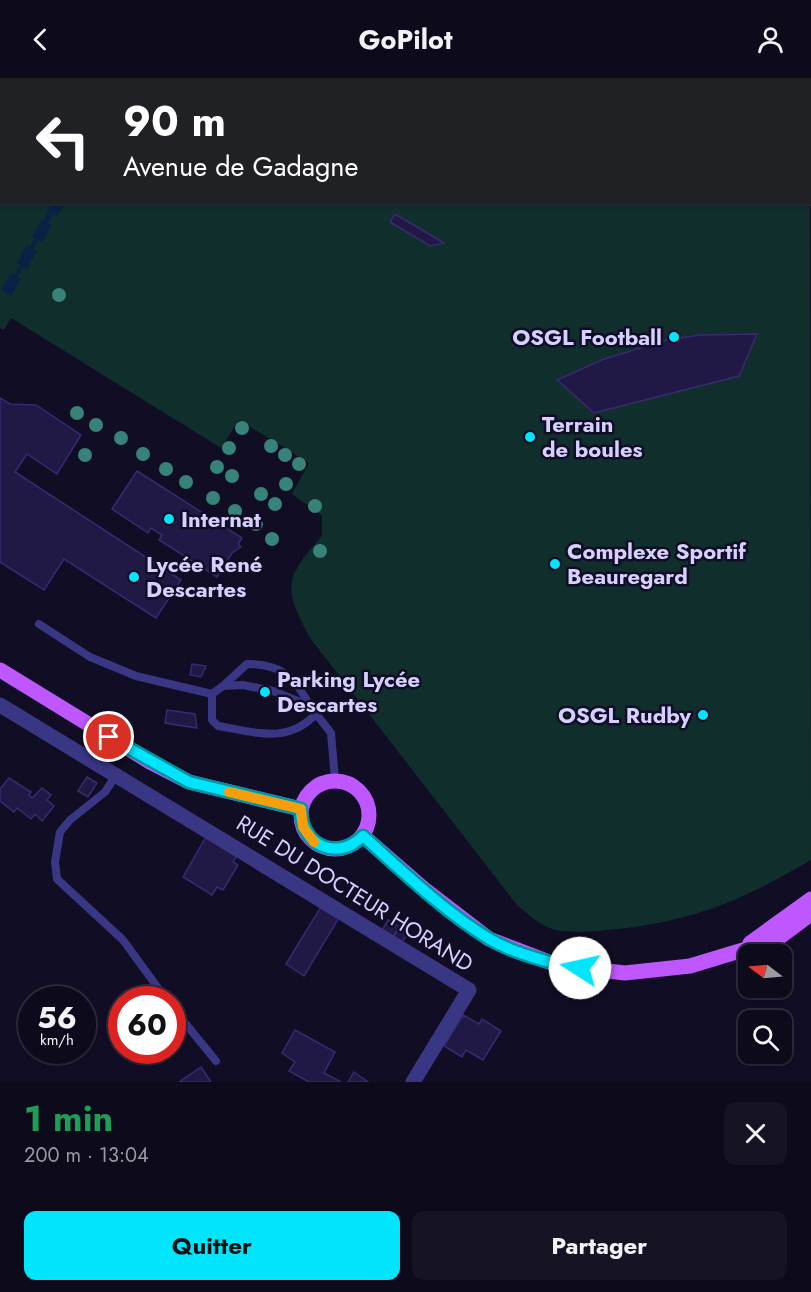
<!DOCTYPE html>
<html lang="fr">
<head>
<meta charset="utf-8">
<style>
  :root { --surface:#0d0a1b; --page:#161324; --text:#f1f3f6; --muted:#9a9aa3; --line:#2d2b3a; --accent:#00e5fb }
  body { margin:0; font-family:Jost,sans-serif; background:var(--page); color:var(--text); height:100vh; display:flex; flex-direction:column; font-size:22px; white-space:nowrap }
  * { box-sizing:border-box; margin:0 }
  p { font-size:20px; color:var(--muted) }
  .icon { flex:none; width:33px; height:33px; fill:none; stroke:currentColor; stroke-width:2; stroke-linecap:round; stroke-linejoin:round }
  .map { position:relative; height:1004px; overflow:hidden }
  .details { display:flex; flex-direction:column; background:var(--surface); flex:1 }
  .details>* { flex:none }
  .hud { position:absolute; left:0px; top:0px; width:812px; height:126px; box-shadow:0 2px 4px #0004,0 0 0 2px var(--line); background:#202124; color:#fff; overflow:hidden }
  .needle { width:39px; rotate:286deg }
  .buttons { position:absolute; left:738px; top:866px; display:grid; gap:12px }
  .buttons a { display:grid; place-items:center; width:54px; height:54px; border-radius:12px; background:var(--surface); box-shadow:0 2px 4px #0004,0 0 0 2px var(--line); font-size:30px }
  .speed { position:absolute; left:18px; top:908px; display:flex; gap:12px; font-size:30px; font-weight:700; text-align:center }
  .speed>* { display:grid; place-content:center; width:78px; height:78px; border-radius:50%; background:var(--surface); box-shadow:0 2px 4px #0004,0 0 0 2px var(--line); line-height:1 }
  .speed small { font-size:15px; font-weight:400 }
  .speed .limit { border:9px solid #d22; background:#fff; color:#111 }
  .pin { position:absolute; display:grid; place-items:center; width:51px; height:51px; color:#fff; margin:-26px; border:3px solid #fff; border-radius:50%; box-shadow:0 2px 6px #0007 }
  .me { position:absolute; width:66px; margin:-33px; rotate:280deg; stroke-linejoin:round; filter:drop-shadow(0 0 4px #0008) }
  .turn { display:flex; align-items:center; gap:21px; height:126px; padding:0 24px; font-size:27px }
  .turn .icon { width:78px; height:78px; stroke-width:2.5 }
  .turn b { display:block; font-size:42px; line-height:51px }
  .round { display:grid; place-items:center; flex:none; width:63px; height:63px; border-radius:12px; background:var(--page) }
  .summary { display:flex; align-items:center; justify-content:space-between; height:102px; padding:0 24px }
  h1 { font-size:36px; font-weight:700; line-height:45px; color:#1e9e55 }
  .cta { display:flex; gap:12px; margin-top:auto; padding:12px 24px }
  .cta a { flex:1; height:69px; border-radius:12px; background:var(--accent); color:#111; font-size:24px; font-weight:700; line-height:69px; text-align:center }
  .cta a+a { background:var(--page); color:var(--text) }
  header { display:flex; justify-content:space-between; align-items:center; height:78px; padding:0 24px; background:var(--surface); font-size:27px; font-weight:700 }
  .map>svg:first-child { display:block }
  .green { fill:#102e2c }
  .water { fill:#0a2146 }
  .building { fill:#211945; stroke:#372a72; stroke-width:1.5 }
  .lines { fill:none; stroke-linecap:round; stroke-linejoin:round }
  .service { stroke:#393784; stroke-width:8 }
  .minor { stroke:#393784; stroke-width:15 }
  .primary { stroke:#be57ff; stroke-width:15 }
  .tree { fill:#388379 }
  .route-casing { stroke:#0095a3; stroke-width:15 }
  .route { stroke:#00e5fb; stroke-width:10 }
  .slow { stroke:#f59e0b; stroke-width:10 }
  .poi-dot { fill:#00e5fb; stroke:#110d24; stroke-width:2 }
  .labels { text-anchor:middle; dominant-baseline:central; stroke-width:5; stroke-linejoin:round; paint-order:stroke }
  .poi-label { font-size:22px; font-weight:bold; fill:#d5d0ff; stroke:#110d24; text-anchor:start }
  .street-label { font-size:22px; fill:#d5d0ff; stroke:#110d24 }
</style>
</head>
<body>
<header><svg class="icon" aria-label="back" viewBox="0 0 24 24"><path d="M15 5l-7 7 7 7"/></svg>GoPilot<svg class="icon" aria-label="person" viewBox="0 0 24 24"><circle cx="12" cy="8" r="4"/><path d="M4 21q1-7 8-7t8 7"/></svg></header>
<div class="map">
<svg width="811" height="1004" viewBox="0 0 811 1004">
  <rect width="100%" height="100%" fill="#110d24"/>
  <!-- green -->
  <path class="green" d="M0,0H722L2,2V124H810V106L811,782C740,824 688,845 606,852C589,854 562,856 547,849C536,844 526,834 517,827L310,560C283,510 284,500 322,458V438L292,416L309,385L239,342L221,370L11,240L4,252L0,250Z"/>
  <!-- water -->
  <polygon class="water" points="51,125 65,125 57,138 53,136 48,144 52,147 42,164 38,162 33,171 37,173 27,191 23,189 18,198 21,201 11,218 1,212 11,195 15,197 20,187 17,185 26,168 30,169 34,161 32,159 42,141 45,142"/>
  <!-- building -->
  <g class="building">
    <polygon points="395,136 444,165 430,168 390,144"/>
    <polygon points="757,256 739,298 594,335 557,302 604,281 667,262 700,257"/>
    <polygon points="0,320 10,326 36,327 81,357 57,396 27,376 15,394 181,502 156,540 64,481 44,512 0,484"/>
    <polygon points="137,393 242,460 238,466 241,469 232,475 217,499 159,462 162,457 151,450 148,455 112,431"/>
    <polygon points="192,586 206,588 201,599 190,597"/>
    <polygon points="167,632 195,636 197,650 165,645"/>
    <polygon points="87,699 97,705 88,719 78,713"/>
    <polygon points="9,700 31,714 29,717 32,720 42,710 51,717 47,722 54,728 42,743 35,736 31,741 17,730 14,734 0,723 0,711"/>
    <polygon points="207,757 238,776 233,784 238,787 223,812 217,809 212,817 183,799"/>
    <polygon points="322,827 340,838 304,898 286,886"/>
    <polygon points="388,842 400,849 393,859 382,852"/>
    <polygon points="400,849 409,854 402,864 393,859"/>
    <polygon points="463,937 479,946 482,941 501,953 483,982 466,972 462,979 444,968"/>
    <polygon points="295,952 335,974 324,995 341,1004 309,1004 289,993 295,984 282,975"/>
    <polygon points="201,989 211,1004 179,1004"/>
    <polygon points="354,994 368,1004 348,1004"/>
  </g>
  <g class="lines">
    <!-- service -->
    <g class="service">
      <polyline points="39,546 90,579 136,598 212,616"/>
      <path d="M223,608L247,586C282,586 293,598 309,626"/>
      <polyline points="212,616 223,608 243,607 273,613 310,628 331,655 335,702"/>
      <path d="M212,616V642L218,648C256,654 287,667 317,635"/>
      <polyline points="116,697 105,714 70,742 60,754 55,784 57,801 123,862 166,921"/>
      <polyline points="172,929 216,983"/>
    </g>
    <!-- minor -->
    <polyline class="minor" points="0,627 469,912 413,1004"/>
    <!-- primary -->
    <g class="primary">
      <polyline points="0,592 150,684 189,704 301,731"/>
      <circle cx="335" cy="737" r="34"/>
      <polyline points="363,758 424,811 489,861 557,887 625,895 690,888 776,862 811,836"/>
      <polyline points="750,865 811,821"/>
    </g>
  </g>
  <!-- trees -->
  <g class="tree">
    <circle cx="59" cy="217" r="7"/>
    <circle cx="77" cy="335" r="7"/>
    <circle cx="96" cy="347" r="7"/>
    <circle cx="242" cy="350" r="7"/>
    <circle cx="121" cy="360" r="7"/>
    <circle cx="271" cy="368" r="7"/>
    <circle cx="229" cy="370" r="7"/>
    <circle cx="143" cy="376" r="7"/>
    <circle cx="85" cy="377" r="7"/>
    <circle cx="285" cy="377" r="7"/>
    <circle cx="299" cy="386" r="7"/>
    <circle cx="217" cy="389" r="7"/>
    <circle cx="166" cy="391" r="7"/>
    <circle cx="232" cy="398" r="7"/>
    <circle cx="186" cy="404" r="7"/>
    <circle cx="286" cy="406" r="7"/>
    <circle cx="261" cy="416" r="7"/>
    <circle cx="213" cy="420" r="7"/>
    <circle cx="275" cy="426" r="7"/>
    <circle cx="315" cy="428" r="7"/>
    <circle cx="235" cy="433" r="7"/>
    <circle cx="256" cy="446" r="7"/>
    <circle cx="272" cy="461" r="7"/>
    <circle cx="320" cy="473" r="7"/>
  </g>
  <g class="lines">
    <defs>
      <path id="route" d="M109,659L189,704L301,731C300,767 337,784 363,758C400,791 446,835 488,860C510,874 555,887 580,890"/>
    </defs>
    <!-- route casing -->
    <use href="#route" class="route-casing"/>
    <!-- route -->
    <use href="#route" class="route"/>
    <!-- slow -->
    <polyline class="slow" points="229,714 301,731 303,749 314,764"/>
  </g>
  <!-- markers -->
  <g class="poi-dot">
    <circle cx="674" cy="259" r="6"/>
    <circle cx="530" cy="359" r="6"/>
    <circle cx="169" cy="441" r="6"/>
    <circle cx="555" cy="486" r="6"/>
    <circle cx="134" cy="499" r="6"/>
    <circle cx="265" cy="614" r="6"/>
    <circle cx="703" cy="637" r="6"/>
  </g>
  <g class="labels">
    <!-- poi labels -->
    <g class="poi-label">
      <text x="662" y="259" text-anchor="end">OSGL Football</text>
      <text x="542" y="346">Terrain<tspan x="542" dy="25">de boules</tspan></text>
      <text x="181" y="441">Internat</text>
      <text x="567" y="473">Complexe Sportif<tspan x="567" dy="25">Beauregard</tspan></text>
      <text x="146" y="486">Lycée René<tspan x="146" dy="25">Descartes</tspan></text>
      <text x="277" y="601">Parking Lycée<tspan x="277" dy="25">Descartes</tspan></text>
      <text x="691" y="637" text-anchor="end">OSGL Rudby</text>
    </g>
    <!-- street labels -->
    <g class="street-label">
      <text transform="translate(355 815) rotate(32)">RUE DU DOCTEUR HORAND</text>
    </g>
  </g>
</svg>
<div class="buttons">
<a><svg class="needle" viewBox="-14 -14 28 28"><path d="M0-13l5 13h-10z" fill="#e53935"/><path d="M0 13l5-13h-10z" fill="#9a9aa3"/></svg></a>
<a><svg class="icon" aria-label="search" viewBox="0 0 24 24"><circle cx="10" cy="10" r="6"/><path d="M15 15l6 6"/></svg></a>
</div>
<div class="speed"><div>56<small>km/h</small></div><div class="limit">60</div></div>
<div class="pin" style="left:109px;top:659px;background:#d93025"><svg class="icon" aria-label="arrive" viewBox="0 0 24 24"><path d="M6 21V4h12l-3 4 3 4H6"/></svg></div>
<svg class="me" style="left:580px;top:890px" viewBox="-20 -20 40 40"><circle r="19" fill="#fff"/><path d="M0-13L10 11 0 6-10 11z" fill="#00e5fb"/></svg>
<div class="hud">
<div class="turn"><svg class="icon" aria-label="left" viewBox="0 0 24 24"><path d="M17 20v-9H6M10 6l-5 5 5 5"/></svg><div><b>90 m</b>Avenue de Gadagne</div></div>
</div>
</div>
<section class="details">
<div class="summary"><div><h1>1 min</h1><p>200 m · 13:04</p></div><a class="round"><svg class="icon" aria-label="close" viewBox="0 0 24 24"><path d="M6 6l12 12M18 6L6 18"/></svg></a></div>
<div class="cta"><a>Quitter</a><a>Partager</a></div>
</section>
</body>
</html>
